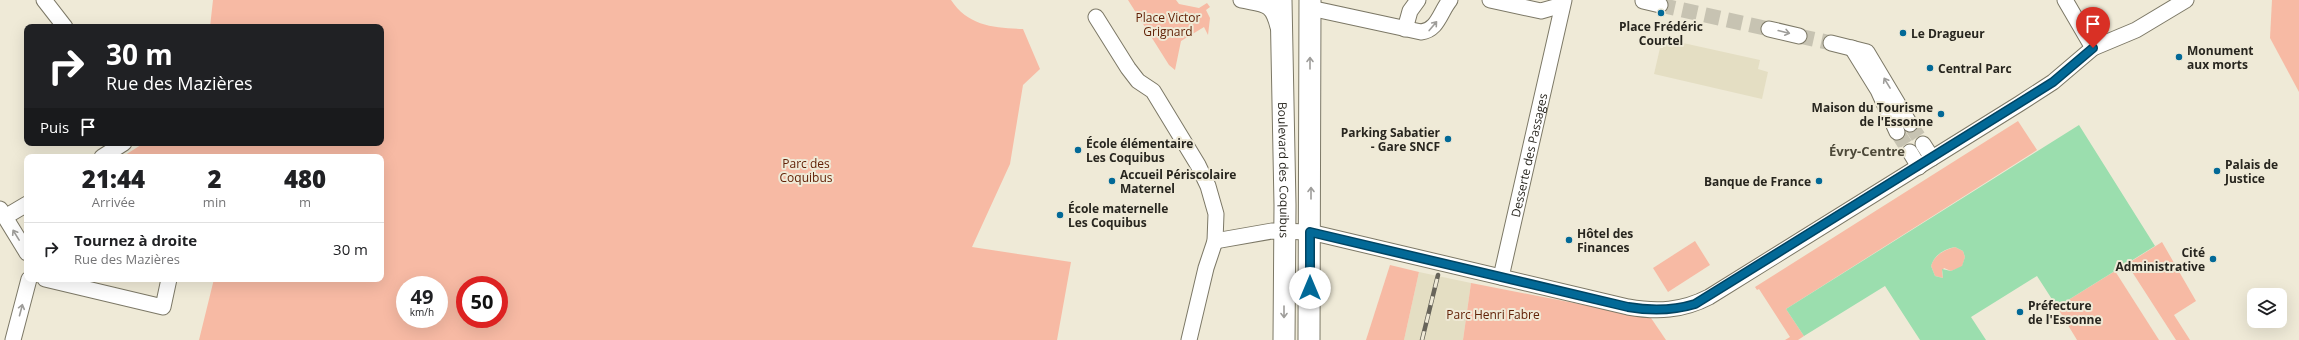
<!DOCTYPE html>
<html lang="fr">
<head>
<meta charset="utf-8">
<style>
  :root { --surface:#fff; --page:#f2f2f2; --text:#202124; --muted:#757577; --line:#e0e0e0 }
  body { margin:0; font-family:"Open Sans",sans-serif; background:var(--page); color:var(--text); height:100vh; display:flex; flex-direction:column; font-size:15px; white-space:nowrap }
  * { box-sizing:border-box; margin:0 }
  p { font-size:13px; color:var(--muted) }
  .icon { flex:none; width:22px; height:22px; fill:none; stroke:currentColor; stroke-width:2; stroke-linecap:round; stroke-linejoin:round }
  .map { position:relative; flex:1; overflow:hidden }
  .drawer { position:absolute; left:24px; top:154px; width:360px; height:128px; display:flex; flex-direction:column; background:var(--surface); border-radius:8px; box-shadow:0 4px 16px #0002 }
  .drawer>* { flex:none }
  .top-card { position:absolute; left:24px; top:24px; width:360px; height:122px; border-radius:8px; box-shadow:0 4px 16px #0002; background:#202124; color:#fff; overflow:hidden }
  .buttons { position:absolute; left:2247px; top:288px; display:grid; gap:8px }
  .buttons a { display:grid; place-items:center; width:40px; height:40px; border-radius:8px; background:var(--surface); box-shadow:0 4px 16px #0002; font-size:20px }
  .speed { position:absolute; left:396px; top:276px; display:flex; gap:8px; font-size:20px; font-weight:700; text-align:center }
  .speed>* { display:grid; place-content:center; width:52px; height:52px; border-radius:50%; background:var(--surface); box-shadow:0 4px 16px #0002; line-height:1 }
  .speed small { font-size:10px; font-weight:400 }
  .speed .limit { border:6px solid #d22; background:#fff; color:#111 }
  .pin { position:absolute; display:grid; place-items:center; width:34px; height:34px; color:#fff; margin:-41px -17px; border-radius:50% 50% 50% 0; rotate:-45deg; box-shadow:0 0 4px #0007 }
  .pin .icon { rotate:45deg }
  .me { position:absolute; width:44px; margin:-22px; rotate:0deg; stroke-linejoin:round; filter:drop-shadow(0 0 3px #0008) }
  .turn { display:flex; align-items:center; gap:14px; height:84px; padding:0 16px; font-size:18px }
  .turn .icon { width:52px; height:52px; stroke-width:2.5 }
  .turn b { display:block; font-size:28px; line-height:34px }
  .then { display:flex; align-items:center; height:38px; padding:0 16px; background:#0003; gap:8px; font-size:15px }
  .eta { display:flex; justify-content:space-evenly; align-items:center; height:68px; text-align:center }
  .eta b { font-size:24px; font-weight:800; line-height:28px }
  ul { padding:0; list-style:none }
  li { display:flex; align-items:center; gap:12px; height:52px; padding:0 16px; border-top:1px solid var(--line) }
  li div { flex:1 }
  li b { display:block; font-size:15px }
  li em { font-style:normal }
  .map>svg:first-child { display:block }
  .built { fill:#e4dec3 }
  .green { fill:#f7baa4; fill-rule:evenodd }
  .water { fill:#9bdeae; fill-rule:evenodd }
  .lines { fill:none; stroke-linecap:round; stroke-linejoin:round }
  .minor-tunnel { stroke:#c7c3b2; stroke-width:15; stroke-dasharray:15 8; stroke-linecap:butt }
  .minor-casing { stroke:#7c7866; stroke-width:17 }
  .secondary-casing { stroke:#7c7866; stroke-width:23 }
  .minor { stroke:#fff; stroke-width:15 }
  .secondary { stroke:#fff; stroke-width:21 }
  .rail-casing { stroke:#67645a; stroke-width:4.5 }
  .rail { stroke:#efead7; stroke-width:3; stroke-dasharray:9; stroke-linecap:butt }
  .oneway { stroke:#9e9d9a }
  .route-casing { stroke:#014462; stroke-width:10 }
  .route { stroke:#026997; stroke-width:7 }
  .poi-dot { fill:#026997; stroke:#efead7; stroke-width:1.5 }
  .labels { text-anchor:middle; dominant-baseline:central; stroke-width:4; stroke-linejoin:round; paint-order:stroke }
  .park-label { font-size:12px; fill:#622207; stroke:#efead7 }
  .poi-label { font-size:12px; font-weight:bold; fill:#28261f; stroke:#efead7; text-anchor:start }
  .street-label { font-size:12px; fill:#28261f; stroke:#efead7 }
  .neighbourhood-label { font-size:13px; font-weight:bold; fill:#4d4939; stroke:#efead7 }
</style>
</head>
<body>
<div class="map">
<svg width="2299" height="340" viewBox="0 0 2299 340">
  <rect width="100%" height="100%" fill="#efead7"/>
  <!-- built -->
  <g class="built">
    <polygon points="1665,39 1760,60 1758,69 1768,72 1762,99 1654,74 1660,48 1663,48"/>
    <polygon points="1419,272 1471,283 1463,340 1404,340"/>
  </g>
  <!-- green -->
  <g class="green">
    <path d="M213,0H951C968,26 994,28 1023,29L1040,69L1023,85L1010,164L972,247L1071,262L1057,340H199L214,279H381V157H122L144,143H381V27H210ZM405,285H439V319H405ZM465,285H499V319H465Z"/>
    <polygon points="1128,0 1176,0 1179,4 1199,8 1207,3 1210,7 1206,10 1210,18 1208,35 1204,27 1181,41 1175,70 1169,65"/>
    <polygon points="2272,0 2299,0 2299,92 2270,38"/>
    <polygon points="2018,121 2037,150 1786,309 1804,336 1798,340 1785,340 1790,337 1759,289 1757,290 1755,287"/>
    <polygon points="1695,241 1710,265 1668,292 1653,268"/>
    <polygon points="2162,242 2196,301 2174,315 2190,340 2176,340 2127,264"/>
    <path d="M1955,247L1963,251L1965,257L1962,267L1951,271L1944,268L1942,271L1943,278L1935,276L1931,266C1934,255 1944,250 1955,247Z"/>
    <polygon points="1390,265 1419,272 1404,340 1366,340"/>
    <polygon points="2115,271 2159,340 2077,340 2057,307"/>
    <polygon points="1471,283 1651,318 1666,340 1463,340"/>
  </g>
  <!-- water -->
  <path class="water" d="M2079,125L2155,246L2057,307L2037,276L1971,317L1986,340H1920L1885,286L1804,336L1786,309ZM1955,247L1963,251L1965,257L1962,266L1951,271L1942,269L1943,278L1935,276L1931,266C1934,255 1944,249 1955,247Z"/>
  <g class="lines">
    <!-- minor-tunnel -->
    <g class="minor-tunnel">
      <polyline points="1660,5 1769,29"/>
      <polyline points="1799,36 1831,43"/>
      <polyline points="1910,124 1923,144"/>
      <polyline points="1897,132 1910,152"/>
    </g>
    <defs>
      <g id="minor">
        <polyline points="44,0 65,27"/>
        <path d="M1241,0C1265,5 1272,2 1278,27"/>
        <polyline points="1490,0 1541,11 1562,5"/>
        <polyline points="2065,0 2093,48"/>
        <polyline points="1643,1 1660,5"/>
        <path d="M1310,8L1421,32C1438,30 1440,12 1450,0"/>
        <polyline points="1096,17 1128,68 1138,81 1153,91 1198,165 1208,186 1216,214 1215,241 1206,268 1189,340"/>
        <polyline points="1405,29 1410,11 1418,0"/>
        <polyline points="1769,29 1799,36"/>
        <polyline points="1831,43 1867,52 1910,124"/>
        <polyline points="1852,48 1878,90 1897,132"/>
        <polyline points="1923,144 1932,158"/>
        <polyline points="1910,152 1919,167"/>
        <polyline points="102,157 124,143"/>
        <polyline points="0,209 27,253"/>
        <polyline points="5,217 27,204"/>
        <path d="M1215,241L1272,231L1310,232L1628,307C1657,312 1682,311 1709,297L2019,104L2053,82L2093,48L2136,30L2186,0"/>
        <path id="s1" d="M1501,277L1564,0"/>
        <polyline points="45,279 163,307 169,279"/>
        <polyline points="13,340 29,279"/>
      </g>
      <g id="secondary">
        <path id="s2" d="M1281,0L1285,205L1284,340"/>
        <polyline points="1309,340 1310,0"/>
      </g>
    </defs>
    <!-- minor casing -->
    <use href="#minor" class="minor-casing"/>
    <!-- secondary casing -->
    <use href="#secondary" class="secondary-casing"/>
    <!-- minor -->
    <use href="#minor" class="minor"/>
    <!-- secondary -->
    <use href="#secondary" class="secondary"/>
    <defs>
      <polyline id="rail" points="1422,340 1438,275"/>
    </defs>
    <!-- rail casing -->
    <use href="#rail" class="rail-casing"/>
    <!-- rail -->
    <use href="#rail" class="rail"/>
  </g>
  <!-- one-way arrows -->
  <defs><path id="oneway-shaft" d="M-6 0H5M1.5-3L5.5 0L1.5 3" fill="none" stroke-width="1.6" stroke-linecap="round" stroke-linejoin="round"/></defs>
  <g class="oneway">
    <use href="#oneway-shaft" transform="translate(1433 26) rotate(-50)"/>
    <use href="#oneway-shaft" transform="translate(1784 32) rotate(14)"/>
    <use href="#oneway-shaft" transform="translate(1310 63) rotate(-90)"/>
    <use href="#oneway-shaft" transform="translate(1887 83) rotate(-121)"/>
    <use href="#oneway-shaft" transform="translate(1311 193) rotate(-90)"/>
    <use href="#oneway-shaft" transform="translate(16 235) rotate(-122)"/>
    <use href="#oneway-shaft" transform="translate(21 310) rotate(-75)"/>
    <use href="#oneway-shaft" transform="translate(1284 312) rotate(90)"/>
  </g>
  <g class="lines">
    <defs>
      <path id="route" d="M1310,288V232L1628,307C1651,311 1672,311 1695,304L2053,82L2093,48"/>
    </defs>
    <!-- route casing -->
    <use href="#route" class="route-casing"/>
    <!-- route -->
    <use href="#route" class="route"/>
  </g>
  <!-- markers -->
  <g class="poi-dot">
    <circle cx="1661" cy="13" r="4"/>
    <circle cx="1903" cy="33" r="4"/>
    <circle cx="2179" cy="57" r="4"/>
    <circle cx="1930" cy="68" r="4"/>
    <circle cx="1941" cy="114" r="4"/>
    <circle cx="1448" cy="139" r="4"/>
    <circle cx="1078" cy="150" r="4"/>
    <circle cx="2217" cy="171" r="4"/>
    <circle cx="1112" cy="181" r="4"/>
    <circle cx="1819" cy="181" r="4"/>
    <circle cx="1060" cy="215" r="4"/>
    <circle cx="1569" cy="240" r="4"/>
    <circle cx="2213" cy="259" r="4"/>
    <circle cx="2020" cy="312" r="4"/>
  </g>
  <g class="labels">
    <!-- park labels -->
    <g class="park-label">
      <text x="1168" y="17">Place Victor<tspan x="1168" dy="14">Grignard</tspan></text>
      <text x="806" y="163">Parc des<tspan x="806" dy="14">Coquibus</tspan></text>
      <text x="1493" y="314">Parc Henri Fabre</text>
    </g>
    <!-- poi labels -->
    <g class="poi-label">
      <text x="1661" y="26" text-anchor="middle">Place Frédéric<tspan x="1661" dy="14">Courtel</tspan></text>
      <text x="1911" y="33">Le Dragueur</text>
      <text x="2187" y="50">Monument<tspan x="2187" dy="14">aux morts</tspan></text>
      <text x="1938" y="68">Central Parc</text>
      <text x="1933" y="107" text-anchor="end">Maison du Tourisme<tspan x="1933" dy="14">de l'Essonne</tspan></text>
      <text x="1440" y="132" text-anchor="end">Parking Sabatier<tspan x="1440" dy="14">- Gare SNCF</tspan></text>
      <text x="1086" y="143">École élémentaire<tspan x="1086" dy="14">Les Coquibus</tspan></text>
      <text x="2225" y="164">Palais de<tspan x="2225" dy="14">Justice</tspan></text>
      <text x="1120" y="174">Accueil Périscolaire<tspan x="1120" dy="14">Maternel</tspan></text>
      <text x="1811" y="181" text-anchor="end">Banque de France</text>
      <text x="1068" y="208">École maternelle<tspan x="1068" dy="14">Les Coquibus</tspan></text>
      <text x="1577" y="233">Hôtel des<tspan x="1577" dy="14">Finances</tspan></text>
      <text x="2205" y="252" text-anchor="end">Cité<tspan x="2205" dy="14">Administrative</tspan></text>
      <text x="2028" y="305">Préfecture<tspan x="2028" dy="14">de l'Essonne</tspan></text>
    </g>
    <!-- street labels -->
    <g class="street-label">
      <text stroke="none"><textPath href="#s1" startOffset="125">Desserte des Passages</textPath></text>
      <text stroke="none"><textPath href="#s2" startOffset="170">Boulevard des Coquibus</textPath></text>
    </g>
    <!-- neighbourhood labels -->
    <g class="neighbourhood-label">
      <text x="1867" y="151">Évry-Centre</text>
    </g>
  </g>
</svg>
<div class="buttons">
<a><svg class="icon" aria-label="layers" viewBox="0 0 24 24"><path d="M12 4l9 5-9 5-9-5zM3 14l9 5 9-5"/></svg></a>
</div>
<div class="speed"><div>49<small>km/h</small></div><div class="limit">50</div></div>
<div class="pin" style="left:2093px;top:48px;background:#d93025"><svg class="icon" aria-label="arrive" viewBox="0 0 24 24"><path d="M6 21V4h12l-3 4 3 4H6"/></svg></div>
<svg class="me" style="left:1310px;top:288px" viewBox="-20 -20 40 40"><circle r="19" fill="#fff"/><path d="M0-13L10 11 0 6-10 11z" fill="#026997"/></svg>
<div class="top-card">
<div class="turn"><svg class="icon" aria-label="right" viewBox="0 0 24 24"><path d="M7 20v-9h11M14 6l5 5-5 5"/></svg><div><b>30 m</b>Rue des Mazières</div></div>
<div class="then">Puis<svg class="icon" aria-label="arrive" viewBox="0 0 24 24"><path d="M6 21V4h12l-3 4 3 4H6"/></svg></div>
</div>
<section class="drawer">
<div class="eta">
<div><b>21:44</b><p>Arrivée</p></div>
<div><b>2</b><p>min</p></div>
<div><b>480</b><p>m</p></div>
</div>
<ul>
<li><svg class="icon" aria-label="right" viewBox="0 0 24 24"><path d="M7 20v-9h11M14 6l5 5-5 5"/></svg><div><b>Tournez à droite</b><p>Rue des Mazières</p></div><em>30 m</em></li>
</ul>
</section>
</div>
</body>
</html>
